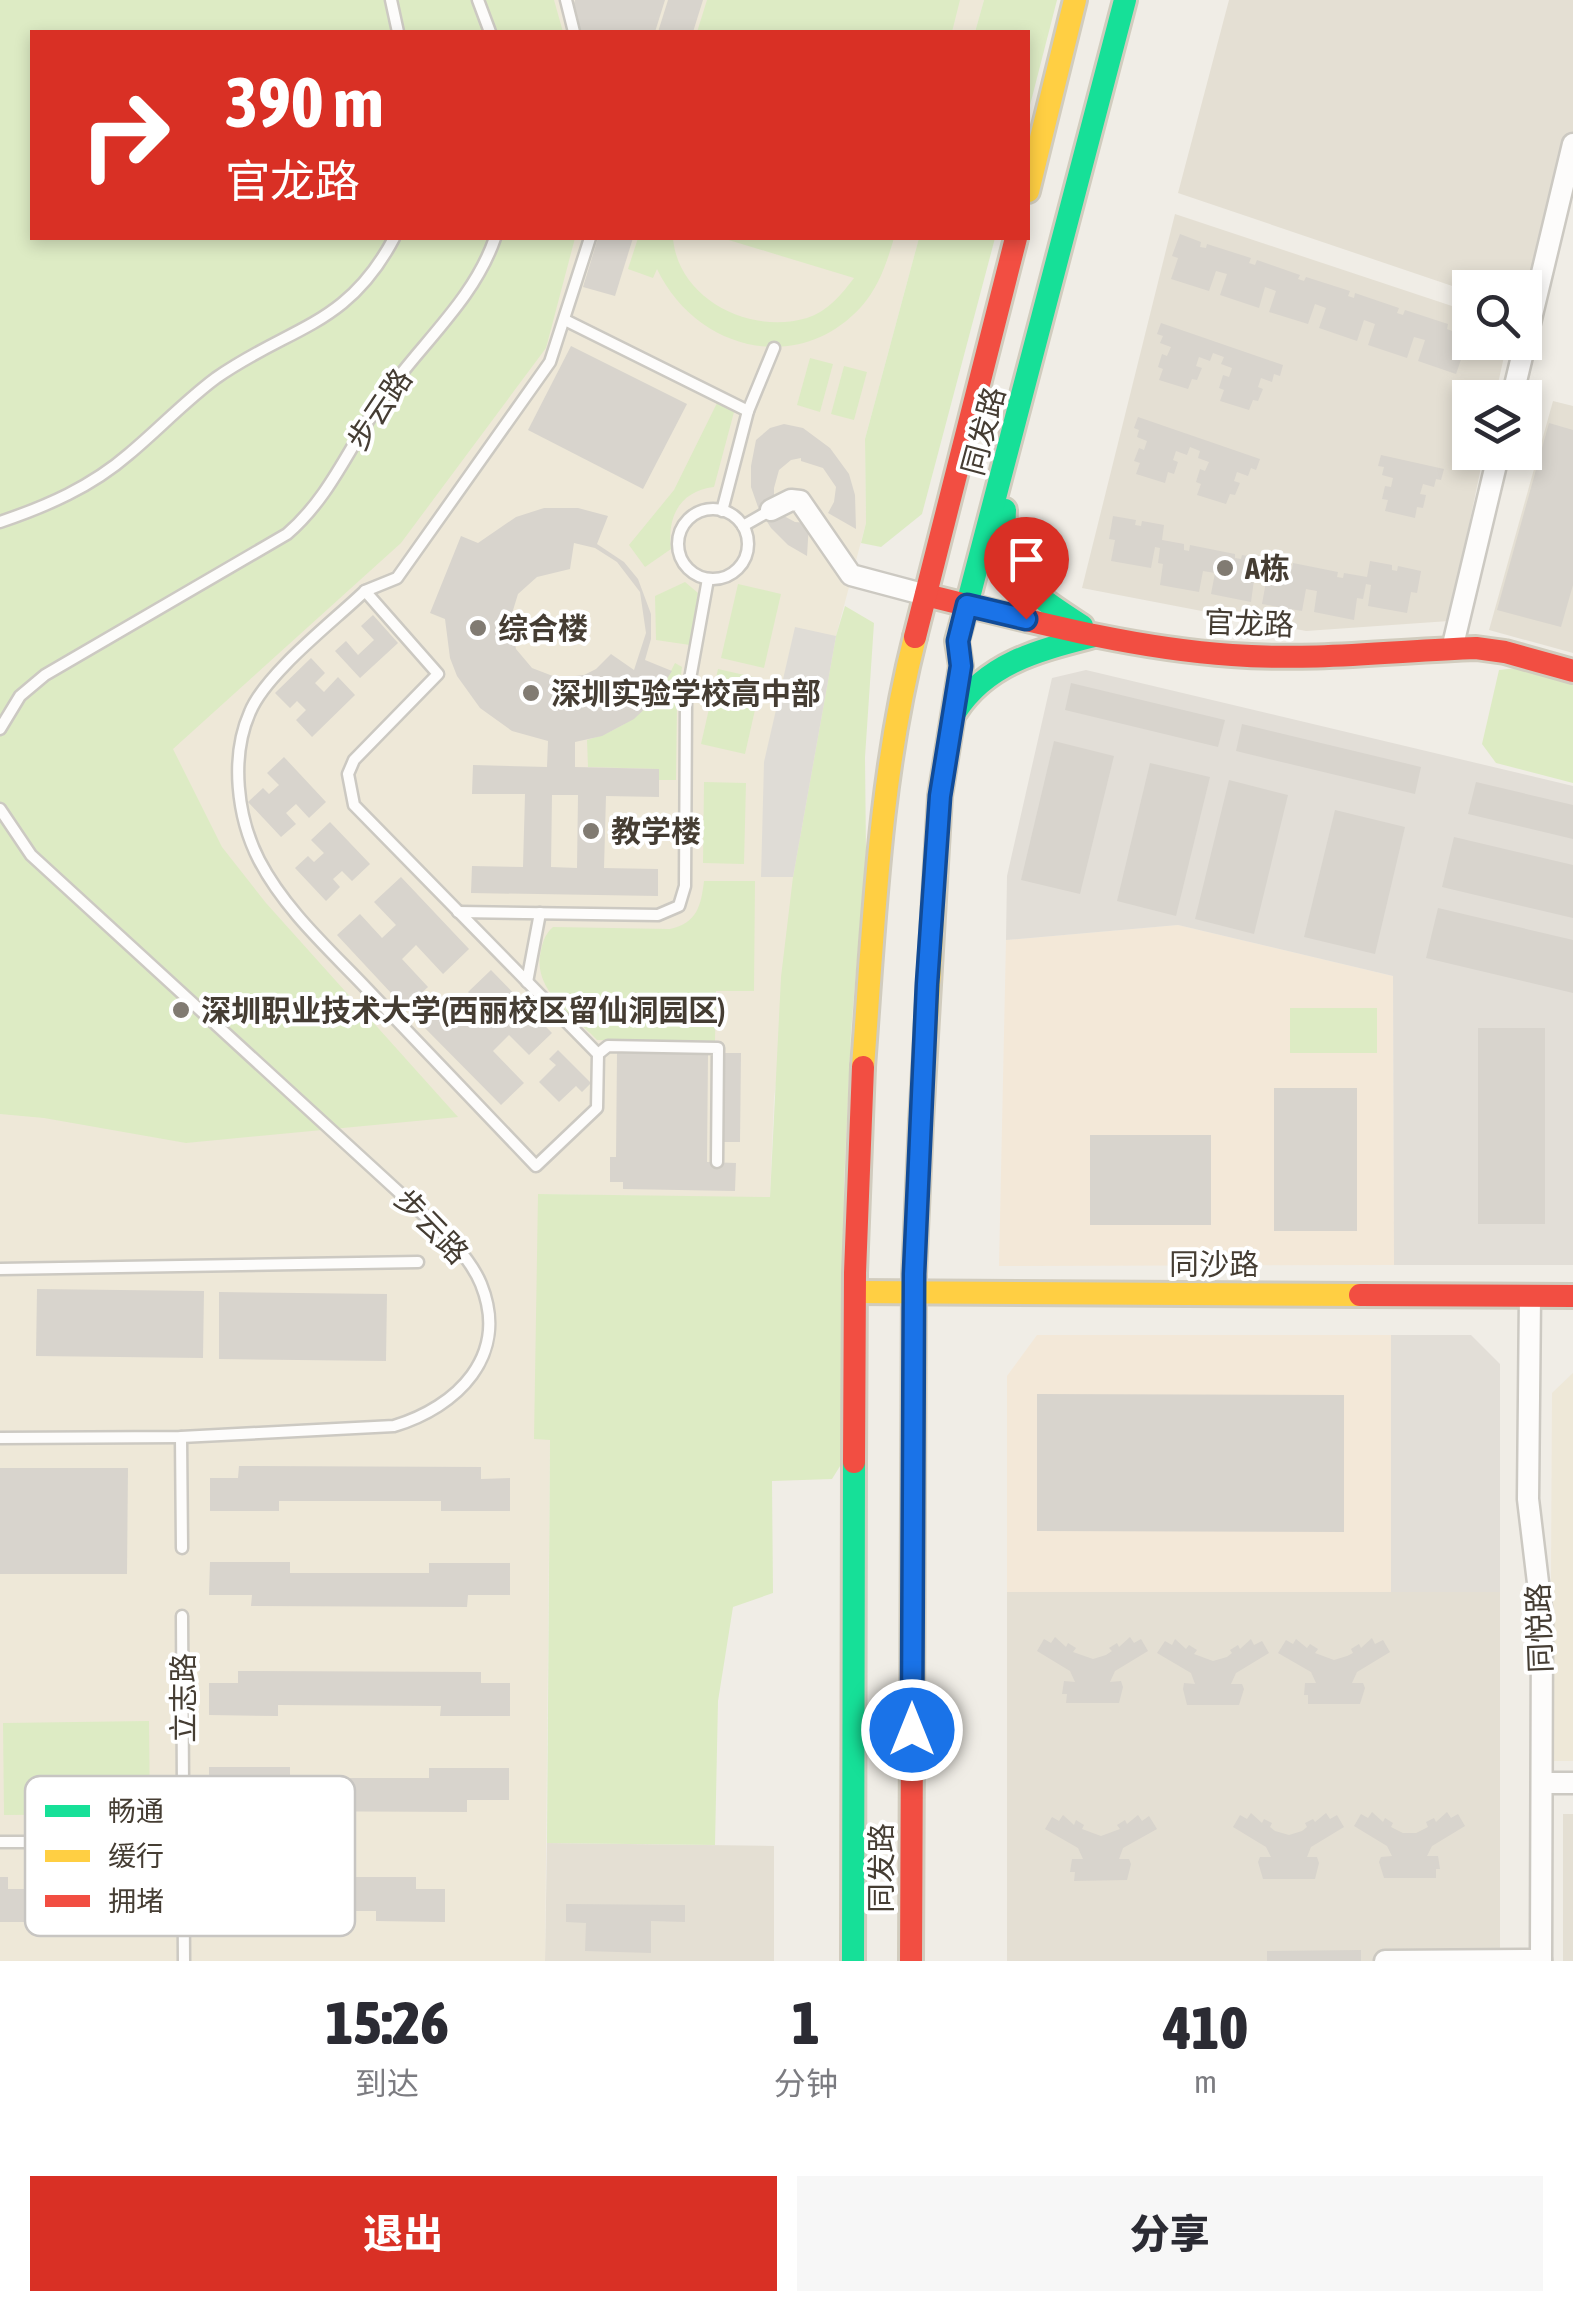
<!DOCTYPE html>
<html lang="zh">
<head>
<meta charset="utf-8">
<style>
  :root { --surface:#fff; --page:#f7f7f7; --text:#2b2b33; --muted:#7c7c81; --accent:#d93025 }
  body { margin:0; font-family:"Asap Condensed","Noto Sans SC",sans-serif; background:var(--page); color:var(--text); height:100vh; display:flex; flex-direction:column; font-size:38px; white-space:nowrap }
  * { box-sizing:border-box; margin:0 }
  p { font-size:32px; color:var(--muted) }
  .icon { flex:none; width:55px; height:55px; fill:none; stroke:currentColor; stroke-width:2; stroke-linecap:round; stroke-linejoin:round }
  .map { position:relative; height:1961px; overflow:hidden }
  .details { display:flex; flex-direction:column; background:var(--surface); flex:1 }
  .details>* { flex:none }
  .hud { position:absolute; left:30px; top:30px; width:1000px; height:210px; border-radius:0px; box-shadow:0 5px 15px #0003; background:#d93025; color:#fff; overflow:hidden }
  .tools { position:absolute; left:1452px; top:270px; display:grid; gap:20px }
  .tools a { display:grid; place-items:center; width:90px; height:90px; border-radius:0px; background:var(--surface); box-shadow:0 5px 15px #0003; font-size:50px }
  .pin { position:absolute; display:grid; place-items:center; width:85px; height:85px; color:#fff; margin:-102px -42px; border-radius:50% 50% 50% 0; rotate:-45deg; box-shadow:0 0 10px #0007 }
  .pin .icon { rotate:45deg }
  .me { position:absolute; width:110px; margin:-55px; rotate:0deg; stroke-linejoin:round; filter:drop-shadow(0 0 8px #0008) }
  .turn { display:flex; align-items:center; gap:35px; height:210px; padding:0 30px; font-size:45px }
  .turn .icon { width:130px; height:130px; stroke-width:2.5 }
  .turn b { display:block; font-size:70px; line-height:85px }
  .eta { display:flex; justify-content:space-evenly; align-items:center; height:170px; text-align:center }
  .eta b { font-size:60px; font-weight:800; line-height:70px }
  .primary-button { display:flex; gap:20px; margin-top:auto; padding:20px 30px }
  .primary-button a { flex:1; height:115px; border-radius:0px; background:var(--accent); color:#fff; font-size:40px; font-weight:800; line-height:115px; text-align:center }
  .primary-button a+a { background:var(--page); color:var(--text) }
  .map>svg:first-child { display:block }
  .residential { fill:#e4dfd3 }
  .commercial { fill:#f3e8d8 }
  .industrial { fill:#e2ded7 }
  .education { fill:#eee8d8 }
  .green { fill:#ddebc4 }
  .parking { fill:#dfdcd6 }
  .building { fill:#d8d4cd; fill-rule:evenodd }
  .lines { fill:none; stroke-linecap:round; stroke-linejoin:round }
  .lane-casing { stroke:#ccc9c2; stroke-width:15 }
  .street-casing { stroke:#ccc9c2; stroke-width:25 }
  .fast-casing { stroke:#d1ccbe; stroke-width:28 }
  .slow-casing { stroke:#d1ccbe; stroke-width:28 }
  .jam-casing { stroke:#d1ccbe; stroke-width:28 }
  .lane { stroke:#fdfcfb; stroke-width:10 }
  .street { stroke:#fdfcfb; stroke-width:20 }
  .fast { stroke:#16e098; stroke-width:22 }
  .slow { stroke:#ffcf43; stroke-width:22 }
  .jam { stroke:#f24e42; stroke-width:22 }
  .route-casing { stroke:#114b97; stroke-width:25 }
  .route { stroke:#1a73e8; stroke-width:18 }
  .poi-dot { fill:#817b72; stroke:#fff; stroke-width:4 }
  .labels { text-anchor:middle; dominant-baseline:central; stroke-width:8; stroke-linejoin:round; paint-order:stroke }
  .street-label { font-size:30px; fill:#453d33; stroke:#fff }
  .poi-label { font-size:30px; font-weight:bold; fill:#453d33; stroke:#fff; text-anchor:start }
  .key { fill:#fff; stroke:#c7c5c2; stroke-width:2.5 }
  .key-label { font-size:28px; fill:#453d33 }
</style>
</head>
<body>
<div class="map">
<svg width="1573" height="1961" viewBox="0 0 1573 1961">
  <rect width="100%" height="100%" fill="#f0ede6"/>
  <!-- residential -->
  <g class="residential">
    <polygon points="1229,0 1573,0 1573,183 1525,310 1525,288 1470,288 1470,292 1178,193"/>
    <polygon points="1175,214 1470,312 1470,342 1507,343 1495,397 1470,398 1470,452 1484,453 1449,621 1306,631 1082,588"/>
    <polygon points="1553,401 1573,406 1573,653 1489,630"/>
    <rect x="1007" y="1592" width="493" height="369"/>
    <rect x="1563" y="1814" width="10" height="147"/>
    <polygon points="547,1843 774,1846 774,1961 545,1961"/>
  </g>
  <!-- commercial -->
  <g class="commercial">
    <polygon points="1178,925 1393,976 1394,1265 999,1266 1006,940"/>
    <polygon points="1037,1335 1391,1335 1391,1592 1007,1592 1007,1376"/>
  </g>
  <!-- industrial -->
  <g class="industrial">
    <polygon points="1086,670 1573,786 1573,1265 1394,1265 1393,976 1178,925 1006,940 1007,876 1052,678"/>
    <polygon points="1391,1335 1471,1335 1500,1364 1500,1592 1391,1592"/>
  </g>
  <!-- education -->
  <g class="education">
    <polygon points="0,0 984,0 975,32 32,32 32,238 919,238 865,439 866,523 836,636 774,1098 770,1198 539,1194 535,1439 550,1439 545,1961 0,1961"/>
    <polygon points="1573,1373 1573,1761 1550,1761 1552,1393"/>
  </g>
  <!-- green -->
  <g class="green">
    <polygon points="0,0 554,0 563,32 32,32 32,238 575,238 546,348 401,543 173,749 222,847 266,903 458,1117 186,1143 44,1118 0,1114"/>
    <polygon points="707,0 960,0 952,32 697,32"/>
    <polygon points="984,0 1057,0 1028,113 1028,32 975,32"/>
    <path d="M638,238H673C678,299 750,335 807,318C828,311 841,295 854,278L722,238H894C887,262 879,287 861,307C797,377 695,349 657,269L653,278L628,269Z"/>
    <polygon points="919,238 995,238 922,514 881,547 861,543 866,523 865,439"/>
    <polygon points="810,358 833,364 820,412 797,405"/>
    <polygon points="844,366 867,372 854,420 831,414"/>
    <path d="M717,403L734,412L714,487C680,491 667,516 671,549L645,567L629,545L674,490Z"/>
    <polygon points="685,582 698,593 690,645 656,640 655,596"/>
    <polygon points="738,584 781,594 764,668 721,658"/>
    <polygon points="845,606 874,623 865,757 866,851 851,1032 844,1185 842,1463 832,1479 772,1481 773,1593 733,1607 718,1701 715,1845 547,1843 550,1440 534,1439 538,1194 770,1197 781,977 793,877 836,636"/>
    <path d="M675,663L682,667L677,703L676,780H659L658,769L588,767L587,740C630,728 656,703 675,663Z"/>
    <polygon points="1517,668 1573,684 1573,783 1496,763 1482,744 1499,670"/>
    <polygon points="718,669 762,679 745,754 701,744"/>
    <polygon points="704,782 746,783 744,864 703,863"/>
    <path d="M704,881H755L754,991H716L715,1041L597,1040C574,1016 535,992 540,956C542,944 544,935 553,927L670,929C697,923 701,906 704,881Z"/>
    <rect x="1290" y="1008" width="87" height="45"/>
    <polygon points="149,1721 150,1814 4,1815 3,1723"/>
  </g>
  <!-- parking -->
  <polygon class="parking" points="795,627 836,636 793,877 761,877 764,762"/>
  <!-- building -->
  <g class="building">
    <polygon points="575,0 665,0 655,32 566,32"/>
    <polygon points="668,0 703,0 693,32 658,32"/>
    <polygon points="1180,234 1201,242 1200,247 1206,248 1207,244 1251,258 1249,263 1255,265 1257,260 1300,275 1298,279 1304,281 1306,277 1350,291 1348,296 1354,298 1355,293 1399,308 1397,313 1403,315 1405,310 1448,324 1447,329 1452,331 1454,326 1470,332 1470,342 1473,342 1469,355 1463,354 1456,374 1418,361 1425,340 1414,337 1407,358 1368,345 1375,324 1364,320 1357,341 1319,328 1326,308 1315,304 1308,324 1269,312 1276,291 1265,287 1259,308 1220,295 1227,274 1216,271 1209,291 1171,279 1178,258 1172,256"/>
    <polygon points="598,238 633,238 615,296 583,287"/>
    <polygon points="1161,323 1283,365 1280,376 1274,374 1272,382 1261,378 1258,387 1263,389 1258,401 1253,400 1249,410 1220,401 1224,390 1219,388 1223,375 1229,377 1232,368 1221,364 1224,357 1213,353 1210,361 1199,357 1196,366 1202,368 1197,380 1192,379 1188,389 1159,380 1163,369 1158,367 1162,354 1167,356 1171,347 1160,343 1163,336 1157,334"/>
    <polygon points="571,346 687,404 643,489 528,430"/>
    <polygon points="1138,417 1260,459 1256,470 1251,468 1248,476 1237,472 1234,481 1240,483 1235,495 1230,494 1226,504 1197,495 1201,484 1196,482 1200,469 1205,471 1209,462 1198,458 1200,451 1190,447 1187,455 1176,451 1173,460 1178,462 1174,474 1168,472 1165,483 1136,474 1140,463 1134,461 1139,448 1144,450 1147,441 1137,437 1139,430 1134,428"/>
    <polygon points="1549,423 1573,430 1573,585 1561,627 1497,610"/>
    <polygon points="784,424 803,428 830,448 849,474 855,495 856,529 828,513 834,502 836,487 823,468 801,461 801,458 791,460 779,470 774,488 774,500 784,516 795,522 809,523 807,556 788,545 771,528 758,507 751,487 751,466 756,440 770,428"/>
    <polygon points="1381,455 1444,469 1441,480 1436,479 1434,487 1423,484 1420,494 1426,495 1423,508 1417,507 1415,518 1385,511 1388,500 1382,499 1385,486 1391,487 1393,478 1382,475 1384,467 1378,466"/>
    <path d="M544,508H578L608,516L597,544L624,562L638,579L651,614V639L645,660L672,671L651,703L634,719L602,736L575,742V767L659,769V797L606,796L604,868L658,869V896L471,893L472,866L523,867L525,794H472L473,765L547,767L548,741L512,731L480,708L457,676L450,658L445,619L430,613L461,536L478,543L516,517ZM574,543L595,548L617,562L640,592L646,633L634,670L611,654L596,669L584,675L558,678L532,668L516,649L510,620L518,594L537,577L570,569ZM552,795H578L577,868L551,867Z"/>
    <polygon points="1113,516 1136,520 1135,525 1141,526 1142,521 1164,525 1162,540 1184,544 1184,550 1189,551 1190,545 1235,554 1235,558 1241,559 1242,555 1287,562 1286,568 1292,569 1293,563 1338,572 1337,577 1343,578 1344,573 1367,577 1370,561 1392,565 1392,570 1397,571 1398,566 1421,571 1417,593 1411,592 1407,613 1368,606 1371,585 1366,584 1363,599 1357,598 1354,620 1314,612 1317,591 1306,589 1302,611 1262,604 1266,582 1254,580 1251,602 1211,594 1215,573 1203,571 1199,592 1160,585 1163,564 1158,563 1160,548 1155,547 1151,568 1111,561 1115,540 1109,539"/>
    <polygon points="373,615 398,643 360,678 335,651 346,641 358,655 374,640 361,626"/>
    <polygon points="311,658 325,673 315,683 324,692 338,677 355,695 312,737 296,720 306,710 297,701 290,708 275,693"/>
    <polygon points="1071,683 1225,720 1218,747 1065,710"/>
    <polygon points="1242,724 1421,767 1415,794 1236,751"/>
    <polygon points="1054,741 1114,756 1080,894 1021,880"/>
    <polygon points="284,757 326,802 309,818 296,804 286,813 296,824 281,837 248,802 263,788 269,794 279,785 267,773"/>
    <polygon points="1150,763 1210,777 1176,916 1117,901"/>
    <polygon points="1229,780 1288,795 1254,934 1195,919"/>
    <polygon points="1476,782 1573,805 1573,839 1468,814"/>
    <polygon points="1335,810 1405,827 1375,954 1304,937"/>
    <polygon points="330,822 370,864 352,881 342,871 333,879 340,887 326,901 295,868 308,856 314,862 324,853 311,840"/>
    <polygon points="1454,837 1573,865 1573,918 1442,887"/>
    <polygon points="401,877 469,949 443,974 416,945 402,959 428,987 405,1008 337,935 360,914 382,938 396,925 374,902"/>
    <polygon points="1438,908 1573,940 1573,993 1426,958"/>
    <polygon points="491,970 552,1033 529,1055 509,1035 493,1051 524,1083 501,1105 413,1016 437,993 464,1021 480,1005 468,992"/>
    <rect x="1478" y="1028" width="67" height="196"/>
    <polygon points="558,1050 591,1083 582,1092 576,1086 559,1102 539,1082 556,1065 549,1059"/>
    <polygon points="617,1053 708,1054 707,1162 736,1163 735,1191 623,1189 623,1182 610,1182 610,1157 616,1157"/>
    <polygon points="723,1053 741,1053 740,1142 722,1142"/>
    <rect x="1274" y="1088" width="83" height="143"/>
    <rect x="1090" y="1135" width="121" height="90"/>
    <polygon points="37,1289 204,1291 203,1358 36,1356"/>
    <polygon points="219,1292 387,1294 386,1361 219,1359"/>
    <polygon points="1037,1394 1344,1395 1344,1532 1037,1531"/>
    <polygon points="239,1466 481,1467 481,1479 510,1478 510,1511 441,1511 441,1501 279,1501 279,1511 210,1511 210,1478 238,1478"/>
    <polygon points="0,1468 128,1468 127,1574 0,1574"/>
    <polygon points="210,1562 290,1562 290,1573 429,1573 429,1563 510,1563 510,1595 468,1595 467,1607 251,1606 252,1595 209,1595"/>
    <polygon points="1055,1637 1066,1647 1068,1643 1076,1648 1073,1652 1093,1659 1106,1655 1112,1651 1109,1648 1117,1643 1119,1647 1130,1637 1134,1643 1141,1639 1148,1651 1115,1671 1110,1682 1121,1681 1123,1687 1119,1703 1066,1703 1067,1694 1062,1694 1064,1681 1075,1682 1070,1671 1037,1651 1044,1639 1051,1643"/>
    <polygon points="1372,1638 1375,1644 1383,1640 1390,1652 1357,1672 1352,1683 1363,1683 1365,1688 1360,1704 1308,1704 1308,1695 1304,1695 1305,1683 1316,1683 1311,1672 1278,1653 1286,1640 1293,1644 1296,1639 1307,1648 1310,1644 1318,1649 1315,1653 1334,1660 1347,1656 1353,1653 1351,1649 1359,1644 1361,1648"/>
    <polygon points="1175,1639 1186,1649 1189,1645 1197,1650 1194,1654 1213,1661 1227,1657 1232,1653 1230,1650 1238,1645 1240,1649 1251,1639 1254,1645 1262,1641 1269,1653 1236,1673 1231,1684 1242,1684 1244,1689 1239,1705 1187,1705 1183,1689 1184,1683 1195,1684 1191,1673 1157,1653 1165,1641 1172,1645"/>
    <polygon points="238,1671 481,1672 481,1683 510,1683 510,1716 440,1716 441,1706 278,1705 278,1716 209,1715 209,1683 238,1683"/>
    <polygon points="209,1767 290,1767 290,1778 429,1778 429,1768 509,1768 509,1800 467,1800 467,1812 251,1811 251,1800 209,1800"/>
    <polygon points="1372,1812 1383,1822 1385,1818 1393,1823 1391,1827 1403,1833 1416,1833 1428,1827 1426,1822 1434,1818 1436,1822 1447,1812 1451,1818 1458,1814 1465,1826 1432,1846 1427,1856 1438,1856 1440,1869 1436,1869 1436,1878 1384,1878 1379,1862 1381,1857 1392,1856 1387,1846 1354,1826 1361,1814 1368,1818"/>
    <polygon points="1251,1813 1262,1823 1264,1819 1272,1823 1270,1827 1275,1831 1289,1835 1302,1831 1307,1827 1305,1823 1313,1819 1315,1822 1326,1813 1330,1819 1337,1815 1344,1827 1311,1847 1307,1857 1317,1857 1319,1863 1315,1879 1263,1879 1258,1862 1260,1857 1271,1857 1266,1847 1233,1827 1240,1815 1247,1819"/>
    <polygon points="1063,1815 1074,1825 1076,1820 1084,1825 1082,1829 1101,1836 1120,1829 1117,1825 1125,1820 1127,1824 1138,1815 1142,1821 1149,1816 1157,1829 1123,1848 1119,1859 1129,1859 1131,1864 1127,1880 1074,1881 1075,1872 1070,1872 1072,1859 1083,1859 1078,1848 1045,1829 1052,1817 1059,1821"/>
    <polygon points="0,1877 8,1877 8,1889 38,1889 38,1922 0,1922"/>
    <polygon points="238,1877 416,1877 416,1889 445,1889 445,1922 376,1921 376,1911 278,1911 278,1921 210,1921 210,1888 238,1888"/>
    <polygon points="566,1904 685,1905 685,1922 651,1921 651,1953 585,1951 586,1923 566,1922"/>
    <polygon points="1361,1950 1361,1961 1267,1961 1267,1951"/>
  </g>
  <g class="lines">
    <defs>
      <g id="lane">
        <polyline points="391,0 398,32"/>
        <polyline points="478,0 490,32"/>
        <polyline points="566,0 574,32"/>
        <polyline points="565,320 748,411 722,511"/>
        <polyline points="748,411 774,348"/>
        <circle cx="713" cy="544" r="35"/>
        <path d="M0,522C47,506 91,487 129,454C159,429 185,401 216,378C290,326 347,327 394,238"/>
        <polyline points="743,526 771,510"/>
        <path d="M365,591L438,674L354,760L348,774L354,805L598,1054L597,1108L536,1166C480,1107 423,1048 367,989C329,949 285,910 259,860C237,817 230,757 250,712C266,673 334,621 365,591Z"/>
        <polyline points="365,591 397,578 550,362 590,238"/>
        <path d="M0,729L20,696L45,675L287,534C329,498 349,448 380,402C418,346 473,302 495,238"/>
        <path d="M0,809L31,855L450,1239C462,1253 474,1267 481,1284C510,1356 457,1407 394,1426L181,1437L0,1438"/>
        <polyline points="458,912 658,915 679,906 685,886 686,701 708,579"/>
        <polyline points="527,982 540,913"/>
        <polyline points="598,1054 608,1046 718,1048 717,1162"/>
        <polyline points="0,1269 418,1262"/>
        <polyline points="181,1437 182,1548"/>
        <polyline points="182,1616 184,1961"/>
        <polyline points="0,1842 184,1842"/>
      </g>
      <g id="street">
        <polyline points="1512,398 1573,144"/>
        <polyline points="771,510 791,500 800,501 851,575 926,595"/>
        <polyline points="1452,649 1499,452"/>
        <polyline points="1530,1296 1528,1499 1542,1616 1541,1961"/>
        <polyline points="1542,1783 1573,1783"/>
        <polyline points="1385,1961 1541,1960"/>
      </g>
      <g id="fast">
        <path d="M1005,510C1001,576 1032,593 1082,626"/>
        <polyline points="967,605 1125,0"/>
        <path d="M956,711C988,662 1040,650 1094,636"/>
        <polyline points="853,1961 854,1462"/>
      </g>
      <g id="slow">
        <polyline points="1028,191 1075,0"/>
        <path d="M863,1067C874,923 879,778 915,637"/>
        <polyline points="921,1122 940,796 961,666 957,641 967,605"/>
        <polyline points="855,1292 1360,1295"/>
      </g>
      <g id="jam">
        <path d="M926,595C1027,620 1128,648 1232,655C1313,661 1395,651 1476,648L1505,652L1573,671"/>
        <polyline points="915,637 1016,238"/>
        <polyline points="1360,1295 1573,1296"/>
        <polyline points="854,1462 855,1273 863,1067"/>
        <polyline points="911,1961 914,1274 921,1122"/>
      </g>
    </defs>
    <!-- lane casing -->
    <use href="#lane" class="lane-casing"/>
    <!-- street casing -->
    <use href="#street" class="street-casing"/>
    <!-- fast casing -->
    <use href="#fast" class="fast-casing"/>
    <!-- slow casing -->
    <use href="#slow" class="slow-casing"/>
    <!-- jam casing -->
    <use href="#jam" class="jam-casing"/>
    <!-- lane -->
    <use href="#lane" class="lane"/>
    <!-- street -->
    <use href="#street" class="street"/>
    <!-- fast -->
    <use href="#fast" class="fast"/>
    <!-- slow -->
    <use href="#slow" class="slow"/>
    <!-- jam -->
    <use href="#jam" class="jam"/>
  </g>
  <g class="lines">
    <defs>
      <polyline id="route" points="912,1730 914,1274 927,984 940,796 961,666 958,641 967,605 1026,619"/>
    </defs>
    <!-- route casing -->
    <use href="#route" class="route-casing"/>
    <!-- route -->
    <use href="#route" class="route"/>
  </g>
  <!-- markers -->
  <g class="poi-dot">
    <circle cx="1225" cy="568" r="10"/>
    <circle cx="478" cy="628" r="10"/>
    <circle cx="531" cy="693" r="10"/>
    <circle cx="591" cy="831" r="10"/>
    <circle cx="181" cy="1010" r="10"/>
  </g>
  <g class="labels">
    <!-- street labels -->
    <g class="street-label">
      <text transform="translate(379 409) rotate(-56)">步云路</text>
      <text transform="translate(983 431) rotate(-75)">同发路</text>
      <text transform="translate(1249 623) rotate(2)">官龙路</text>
      <text transform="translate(432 1226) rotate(46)">步云路</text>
      <text x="1214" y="1264">同沙路</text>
      <text transform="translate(1539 1628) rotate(-92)">同悦路</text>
      <text transform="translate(183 1698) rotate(-90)">立志路</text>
      <text transform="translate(881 1868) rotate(-90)">同发路</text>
    </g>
    <!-- poi labels -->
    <g class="poi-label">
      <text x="1245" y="568">A栋</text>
      <text x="498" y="628">综合楼</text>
      <text x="551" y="693">深圳实验学校高中部</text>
      <text x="611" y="831">教学楼</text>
      <text x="201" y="1010">深圳职业技术大学(西丽校区留仙洞园区)</text>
    </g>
  </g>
  <!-- legend -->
  <rect x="25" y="1776" width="330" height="160" rx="15" class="key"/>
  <rect x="45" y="1805" width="45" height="12" fill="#16e098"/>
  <rect x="45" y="1850" width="45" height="12" fill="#ffcf43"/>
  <rect x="45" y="1895" width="45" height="12" fill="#f24e42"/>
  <g class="key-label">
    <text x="108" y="1821">畅通</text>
    <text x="108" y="1866">缓行</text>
    <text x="108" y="1911">拥堵</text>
  </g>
</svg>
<div class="tools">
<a><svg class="icon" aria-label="search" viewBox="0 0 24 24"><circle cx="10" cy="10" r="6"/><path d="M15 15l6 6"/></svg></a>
<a><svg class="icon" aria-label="layers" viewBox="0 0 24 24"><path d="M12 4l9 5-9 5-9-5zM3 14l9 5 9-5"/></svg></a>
</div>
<div class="pin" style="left:1026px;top:619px;background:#d93025"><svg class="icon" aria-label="arrive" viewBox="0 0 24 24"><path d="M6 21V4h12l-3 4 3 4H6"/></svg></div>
<svg class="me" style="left:912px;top:1730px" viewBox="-20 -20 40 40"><circle r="17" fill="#1a73e8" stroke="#fff" stroke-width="3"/><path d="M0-11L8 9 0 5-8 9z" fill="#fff"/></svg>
<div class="hud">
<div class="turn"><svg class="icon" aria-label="right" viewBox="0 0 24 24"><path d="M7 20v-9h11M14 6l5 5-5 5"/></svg><div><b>390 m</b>官龙路</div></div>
</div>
</div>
<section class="details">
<div class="eta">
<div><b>15:26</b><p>到达</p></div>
<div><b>1</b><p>分钟</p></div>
<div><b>410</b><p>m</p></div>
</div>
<div class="primary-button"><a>退出</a><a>分享</a></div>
</section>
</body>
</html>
